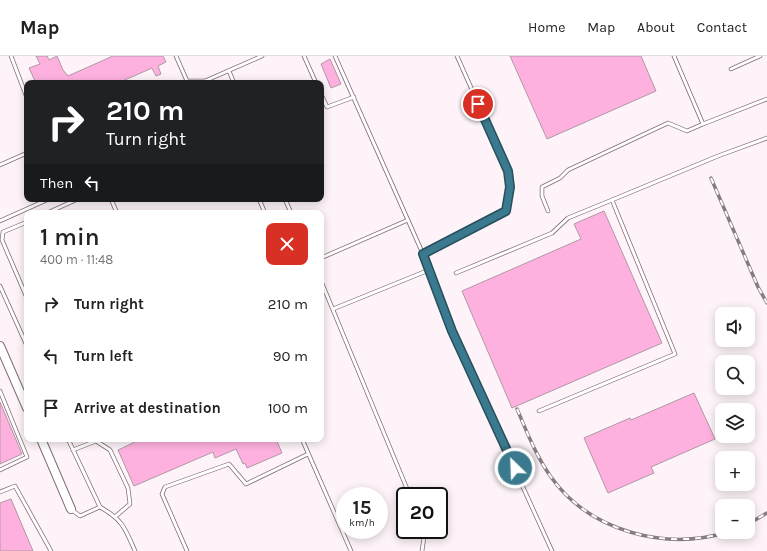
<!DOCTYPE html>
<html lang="en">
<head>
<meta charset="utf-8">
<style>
  :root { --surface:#fff; --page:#f6f6f6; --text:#222; --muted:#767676; --line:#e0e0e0 }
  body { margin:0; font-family:Karla,sans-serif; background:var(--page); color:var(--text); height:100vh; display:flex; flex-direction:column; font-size:15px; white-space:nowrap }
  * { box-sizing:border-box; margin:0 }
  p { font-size:13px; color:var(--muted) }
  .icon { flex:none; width:22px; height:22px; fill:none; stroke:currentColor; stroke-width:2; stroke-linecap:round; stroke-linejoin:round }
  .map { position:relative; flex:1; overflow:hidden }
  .sheet { position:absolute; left:24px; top:154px; width:300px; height:232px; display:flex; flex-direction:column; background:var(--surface); border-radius:8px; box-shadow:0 2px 10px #0003 }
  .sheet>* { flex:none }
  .hud { position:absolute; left:24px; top:24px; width:300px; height:122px; border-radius:8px; box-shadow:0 2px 10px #0003; background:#202124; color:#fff; overflow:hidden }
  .buttons { position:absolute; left:715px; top:251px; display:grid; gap:8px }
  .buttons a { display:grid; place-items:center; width:40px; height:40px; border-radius:8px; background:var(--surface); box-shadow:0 2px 10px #0003; font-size:20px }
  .speed { position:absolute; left:336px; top:431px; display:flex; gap:8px; font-size:20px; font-weight:700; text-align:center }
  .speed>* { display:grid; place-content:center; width:52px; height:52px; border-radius:50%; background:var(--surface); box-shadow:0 2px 10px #0003; line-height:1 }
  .speed small { font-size:10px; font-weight:400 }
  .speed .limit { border:2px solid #111; border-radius:6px; background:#fff; color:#111 }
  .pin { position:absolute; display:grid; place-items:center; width:34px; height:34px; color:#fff; margin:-17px; border:2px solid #fff; border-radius:50%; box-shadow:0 1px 4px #0007 }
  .me { position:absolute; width:44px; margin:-22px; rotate:336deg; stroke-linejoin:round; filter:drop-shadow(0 0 3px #0008) }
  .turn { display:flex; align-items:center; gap:14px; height:84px; padding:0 16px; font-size:18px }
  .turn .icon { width:52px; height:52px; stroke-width:2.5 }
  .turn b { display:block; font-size:28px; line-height:34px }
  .then { display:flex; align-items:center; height:38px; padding:0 16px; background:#0003; gap:8px; font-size:15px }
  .round { display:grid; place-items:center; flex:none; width:42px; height:42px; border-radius:8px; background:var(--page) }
  .overview { display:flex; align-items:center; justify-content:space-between; height:68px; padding:0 16px }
  h1 { font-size:24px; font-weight:600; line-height:30px }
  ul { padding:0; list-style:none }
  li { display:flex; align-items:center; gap:12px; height:52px; padding:0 16px }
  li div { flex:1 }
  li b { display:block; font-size:15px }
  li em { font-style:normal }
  header { display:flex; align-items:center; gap:24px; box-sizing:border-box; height:56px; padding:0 20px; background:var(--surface); border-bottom:1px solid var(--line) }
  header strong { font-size:19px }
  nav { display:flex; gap:22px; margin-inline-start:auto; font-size:14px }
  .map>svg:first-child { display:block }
  .building { fill:#feb1df; stroke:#b098a5 }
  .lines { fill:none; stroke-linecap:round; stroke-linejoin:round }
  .service-casing { stroke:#816b77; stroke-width:4.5 }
  .tertiary-casing { stroke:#816b77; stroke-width:10 }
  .service { stroke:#fff; stroke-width:3 }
  .tertiary { stroke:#fff; stroke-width:8 }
  .rail-casing { stroke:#867c82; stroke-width:3.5 }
  .rail { stroke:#fff; stroke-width:2; stroke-dasharray:6; stroke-linecap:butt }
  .route-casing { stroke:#264f5c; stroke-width:10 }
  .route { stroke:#3b7a8e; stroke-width:7 }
</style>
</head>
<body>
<header>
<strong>Map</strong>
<nav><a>Home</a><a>Map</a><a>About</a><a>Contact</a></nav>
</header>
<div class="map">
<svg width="767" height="495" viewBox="0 0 767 495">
  <rect width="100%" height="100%" fill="#fdf3f9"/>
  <!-- building -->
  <g class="building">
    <polygon points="36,0 47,0 49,4 57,0 63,14 68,20 113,0 163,0 166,6 158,10 161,18 156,20 152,12 118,27 36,27 29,12 40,8"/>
    <polygon points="510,0 641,0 656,35 547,83"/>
    <polygon points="330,3 341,28 331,32 321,8"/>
    <polygon points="604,155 662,287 512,352 462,235 581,183 574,168"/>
    <polygon points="694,337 715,383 651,411 654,417 608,437 584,382 630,362 631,364"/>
    <polygon points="0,346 22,398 0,408"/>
    <polygon points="134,383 276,383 282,397 247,412 245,407 243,408 236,393 215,402 213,396 134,430 118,394 135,386"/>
    <polygon points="11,443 33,495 0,495 0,447"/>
  </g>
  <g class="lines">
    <defs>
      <g id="service">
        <polyline points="11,0 27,42"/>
        <polyline points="176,0 187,25 183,27"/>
        <polyline points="304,0 316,27"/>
        <polyline points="335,0 423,198"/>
        <polyline points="457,0 508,115 510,131 506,155 423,198 452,275 552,495"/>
        <polyline points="674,0 703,68 767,43"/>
        <polyline points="731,13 760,0"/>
        <polyline points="229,15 234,27"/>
        <polyline points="187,25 205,25 206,27"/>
        <polyline points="205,25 262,0"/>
        <polyline points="321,38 327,51 354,41"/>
        <polyline points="0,109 27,97"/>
        <polyline points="111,143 117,157"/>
        <polyline points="259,143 265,157"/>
        <polyline points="285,143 291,157"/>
        <polyline points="548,155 542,140 542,131 560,122 568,114 668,67 687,75 703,68"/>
        <polyline points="47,157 78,143"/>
        <polyline points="0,165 49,143"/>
        <polyline points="27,166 3,176 2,184 27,242"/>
        <polyline points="321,202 408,164"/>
        <polyline points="456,217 552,177 568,162 612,144"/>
        <polyline points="321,225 410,440"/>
        <polyline points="0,230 27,290"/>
        <polyline points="333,253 429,214"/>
        <polyline points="0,335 27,401 0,414"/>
        <polyline points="539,355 675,298 612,144 718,100 767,82"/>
        <polyline points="68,383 100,451"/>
        <polyline points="302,383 351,495"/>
        <polyline points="73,394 96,385 110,394 128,432 130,448 116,460"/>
        <polyline points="0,436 15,430 51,495"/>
        <path d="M72,454L80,460L100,451C123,464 125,472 135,495"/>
        <polyline points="187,495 162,438 165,431 229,408 246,428 308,398"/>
        <polyline points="422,495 424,481 422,474"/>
      </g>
      <g id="tertiary">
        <polyline points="0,290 27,352"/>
        <polyline points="41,383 71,453"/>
      </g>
    </defs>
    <!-- service casing -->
    <use href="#service" class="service-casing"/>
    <!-- tertiary casing -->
    <use href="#tertiary" class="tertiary-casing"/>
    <!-- service -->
    <use href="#service" class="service"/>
    <!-- tertiary -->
    <use href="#tertiary" class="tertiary"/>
    <defs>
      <g id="rail">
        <polyline points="711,122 758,231 767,247"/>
        <path d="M517,353C527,376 536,400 551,421C590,476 666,495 728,476"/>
        <polyline points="748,468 767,457"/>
      </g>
    </defs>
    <!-- rail casing -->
    <use href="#rail" class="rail-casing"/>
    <!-- rail -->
    <use href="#rail" class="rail"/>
  </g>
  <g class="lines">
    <defs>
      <polyline id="route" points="478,48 508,115 510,131 506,155 423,198 452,275 515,412"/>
    </defs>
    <!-- route casing -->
    <use href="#route" class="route-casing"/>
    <!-- route -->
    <use href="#route" class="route"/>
  </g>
</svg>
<div class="buttons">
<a><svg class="icon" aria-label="sound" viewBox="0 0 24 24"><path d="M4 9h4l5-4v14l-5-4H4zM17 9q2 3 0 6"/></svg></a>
<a><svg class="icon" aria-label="search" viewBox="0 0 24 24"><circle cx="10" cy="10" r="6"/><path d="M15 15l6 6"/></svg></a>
<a><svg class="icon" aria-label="layers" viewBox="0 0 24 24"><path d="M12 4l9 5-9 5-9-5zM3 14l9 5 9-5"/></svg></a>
<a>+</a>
<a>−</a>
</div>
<div class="speed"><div>15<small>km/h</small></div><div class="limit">20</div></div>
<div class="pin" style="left:478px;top:48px;background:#d93025"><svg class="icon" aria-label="arrive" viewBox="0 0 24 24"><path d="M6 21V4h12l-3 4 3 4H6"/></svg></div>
<svg class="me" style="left:515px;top:412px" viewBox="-20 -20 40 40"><circle r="17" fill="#3b7a8e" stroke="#fff" stroke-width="3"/><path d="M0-11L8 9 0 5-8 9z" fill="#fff"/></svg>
<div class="hud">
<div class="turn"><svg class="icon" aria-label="right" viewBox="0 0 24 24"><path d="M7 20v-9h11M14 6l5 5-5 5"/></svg><div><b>210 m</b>Turn right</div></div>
<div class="then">Then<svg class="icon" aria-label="left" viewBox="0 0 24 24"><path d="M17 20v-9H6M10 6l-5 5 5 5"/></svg></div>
</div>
<section class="sheet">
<div class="overview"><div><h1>1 min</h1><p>400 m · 11:48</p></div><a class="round" style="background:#d93025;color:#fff"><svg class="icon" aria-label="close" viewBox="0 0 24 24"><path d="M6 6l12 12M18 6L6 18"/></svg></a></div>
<ul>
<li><svg class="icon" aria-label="right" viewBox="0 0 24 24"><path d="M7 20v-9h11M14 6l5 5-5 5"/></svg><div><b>Turn right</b></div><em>210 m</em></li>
<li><svg class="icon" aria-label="left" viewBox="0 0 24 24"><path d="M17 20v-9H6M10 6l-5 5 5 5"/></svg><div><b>Turn left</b></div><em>90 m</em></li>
<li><svg class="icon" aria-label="arrive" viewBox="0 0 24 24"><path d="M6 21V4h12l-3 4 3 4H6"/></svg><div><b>Arrive at destination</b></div><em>100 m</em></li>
</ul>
</section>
</div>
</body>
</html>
